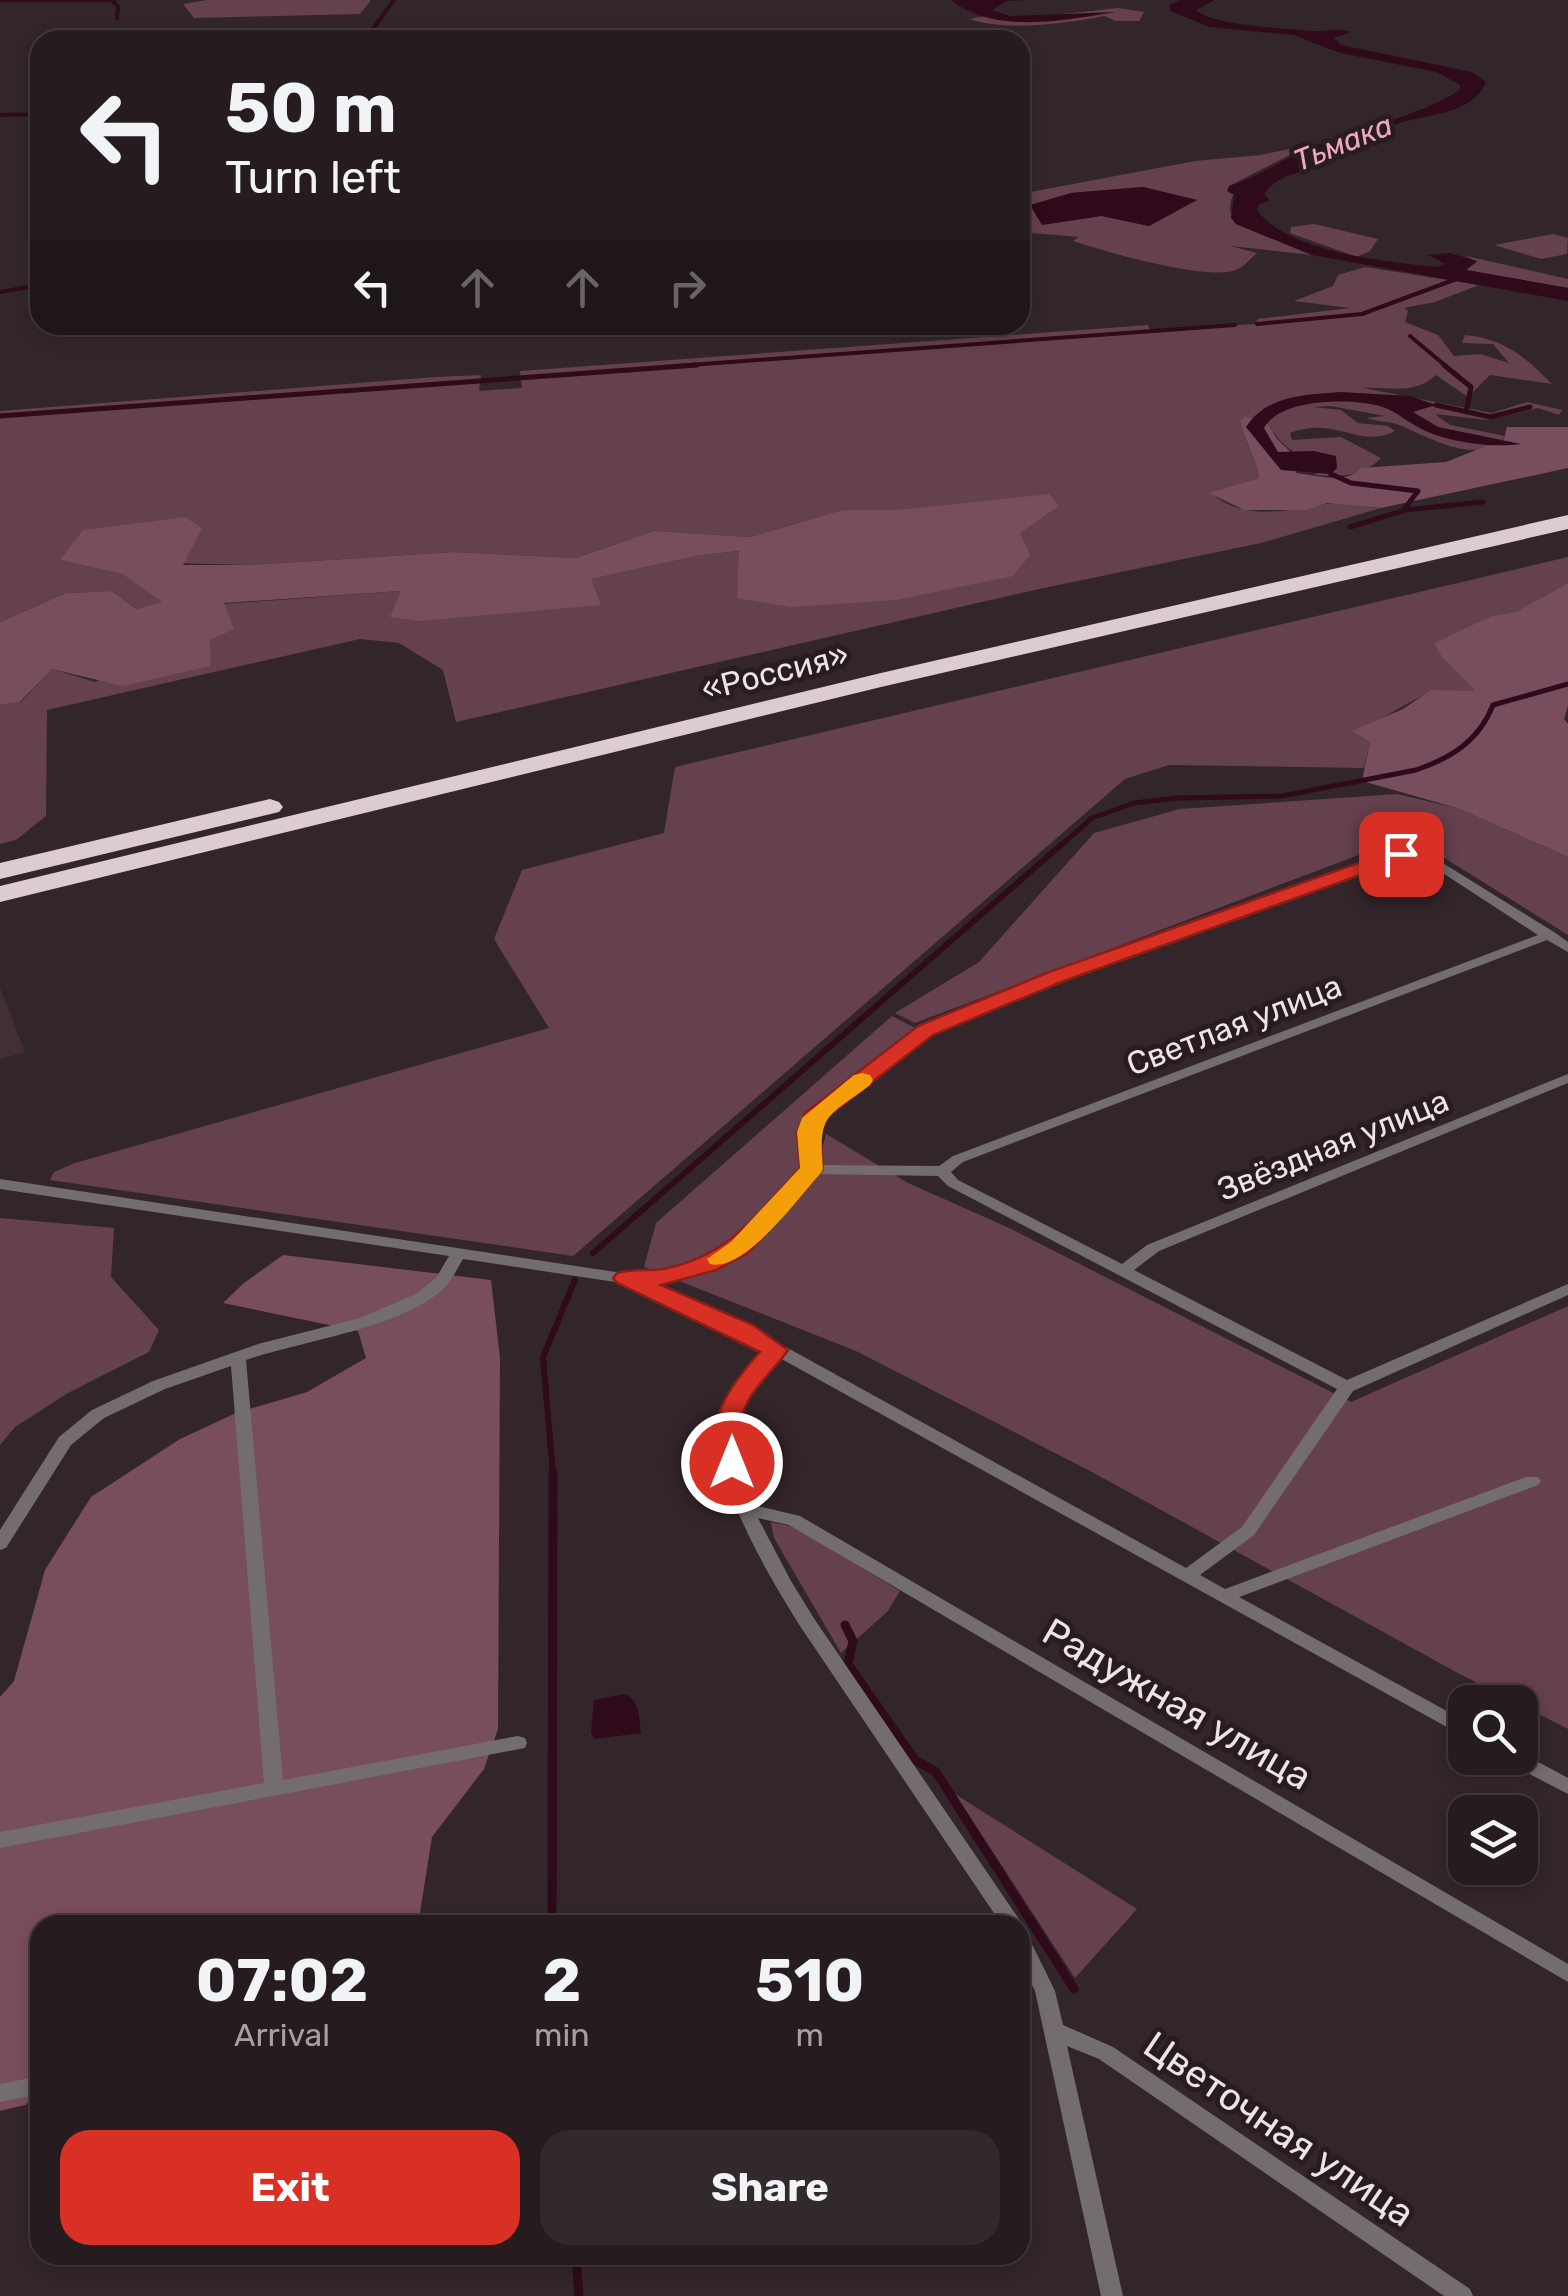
<!DOCTYPE html>
<html lang="en">
<head>
<meta charset="utf-8">
<style>
  :root { --surface:#261c20; --page:#32292d; --text:#f1f3f6; --muted:#a4a1a5; --line:#423a3e; --accent:#d93025 }
  body { margin:0; font-family:Rubik,sans-serif; background:var(--page); color:var(--text); height:100vh; display:flex; flex-direction:column; font-size:38px; white-space:nowrap }
  * { box-sizing:border-box; margin:0 }
  p { font-size:32px; color:var(--muted) }
  .icon { flex:none; width:55px; height:55px; fill:none; stroke:currentColor; stroke-width:2; stroke-linecap:round; stroke-linejoin:round }
  .map { position:relative; flex:1; overflow:hidden }
  .sheet { position:absolute; left:30px; top:1915px; width:1000px; height:350px; display:flex; flex-direction:column; background:var(--surface); border-radius:30px; box-shadow:0 5px 15px #0003,0 0 0 2px var(--line) }
  .sheet>* { flex:none }
  .guide { position:absolute; left:30px; top:30px; width:1000px; height:305px; border-radius:30px; box-shadow:0 5px 15px #0003,0 0 0 2px var(--line); background:#261c20; color:var(--text); overflow:hidden }
  .fabs { position:absolute; left:1448px; top:1685px; display:grid; gap:20px }
  .fabs a { display:grid; place-items:center; width:90px; height:90px; border-radius:20px; background:var(--surface); box-shadow:0 5px 15px #0003,0 0 0 2px var(--line); font-size:50px }
  .pin { position:absolute; display:grid; place-items:center; width:85px; height:85px; color:#fff; margin:-42px; border-radius:20px; box-shadow:0 5px 15px #0006 }
  .me { position:absolute; width:110px; margin:-55px; rotate:0deg; stroke-linejoin:round; filter:drop-shadow(0 0 8px #0008) }
  .turn { display:flex; align-items:center; gap:35px; height:210px; padding:0 30px; font-size:45px }
  .turn .icon { width:130px; height:130px; stroke-width:2.5 }
  .turn b { display:block; font-size:70px; line-height:85px }
  .lanes { display:flex; align-items:center; height:95px; padding:0 30px; background:#0003; justify-content:center; gap:50px; direction:ltr }
  .lanes .off { opacity:.35 }
  .eta { display:flex; justify-content:space-evenly; align-items:center; height:170px; text-align:center }
  .eta b { font-size:60px; font-weight:700; line-height:70px }
  .action { display:flex; gap:20px; margin-top:auto; padding:20px 30px }
  .action a { flex:1; height:115px; border-radius:30px; background:var(--accent); color:#fff; font-size:40px; font-weight:700; line-height:115px; text-align:center }
  .action a+a { background:var(--page); color:var(--text) }
  .map>svg:first-child { display:block }
  .built { fill:#422f35 }
  .green { fill:#65404d; fill-rule:evenodd }
  .forest { fill:#784d5d }
  .water { fill:#2e0a1a }
  .lines { fill:none; stroke-linecap:round; stroke-linejoin:round }
  .stream-far3 { stroke:#2e0a1a; stroke-width:4 }
  .stream-far2 { stroke:#2e0a1a; stroke-width:5 }
  .stream-far1 { stroke:#2e0a1a; stroke-width:6 }
  .stream { stroke:#2e0a1a; stroke-width:9 }
  .street { fill:#746d6f; fill-rule:evenodd }
  .highway { fill:#dccbd1; fill-rule:evenodd }
  .route { fill:#d93025; stroke:#8d1f18; stroke-width:2.5 }
  .slow { fill:#f59e0b }
  .labels { text-anchor:middle; dominant-baseline:central; stroke-width:10; stroke-linejoin:round; paint-order:stroke }
  .far-water-label { font-size:30px; font-style:italic; fill:#efa6c0; stroke:#281c20 }
  .street-label { font-size:32px; fill:#ede4e7; stroke:#281c20 }
  .near-street-label { font-size:38px; fill:#ede4e7; stroke:#281c20 }
</style>
</head>
<body>
<div class="map">
<svg width="1568" height="2296" viewBox="0 0 1568 2296">
  <rect width="100%" height="100%" fill="#33262a"/>
  <!-- built -->
  <polygon class="built" points="0,988 25,1052 0,1059"/>
  <!-- green -->
  <g class="green">
    <polygon points="207,0 371,0 360,14 194,18 183,4"/>
    <path d="M1118,8L1144,12L1139,21H1115L1105,16C1069,23 1005,32 970,19L986,16L1017,19Z"/>
    <path d="M1309,145L1229,186L1234,194C1228,203 1229,216 1236,224L1312,255L1230,246L1257,253C1251,258 1245,266 1238,269C1212,283 1103,251 1073,241L1079,237L1020,232V194L1195,161L1260,155ZM1143,187L1196,200L1149,226L1102,216L1071,193Z"/>
    <polygon points="1314,224 1378,239 1370,251 1357,257 1290,233 1291,227"/>
    <polygon points="1553,234 1568,238 1567,254 1541,259 1494,245"/>
    <polygon points="1466,256 1568,279 1568,288 1466,270 1477,262"/>
    <path d="M1365,267L1479,285L1435,302L1404,308L1408,311L1405,322L1438,335L1454,356L1480,354L1509,363L1493,344L1462,343L1465,335C1505,339 1524,356 1552,384L1490,375L1468,397L1436,375C1414,396 1389,386 1363,388L1492,413L1527,402L1562,410L1559,415L1538,408L1487,420L1435,414L1450,425L1505,436C1479,468 1429,437 1399,425C1389,421 1378,422 1367,418L1385,416L1331,406L1313,407L1341,410L1358,423L1388,426L1395,431C1359,450 1337,415 1290,433L1292,440L1341,437L1381,458C1362,477 1341,477 1314,475L1325,468C1297,456 1281,447 1266,421H1240C1244,439 1258,465 1259,478L1211,493C1242,521 1287,511 1325,504C1342,501 1363,508 1381,508L1261,543L1039,589L456,722L443,670L399,643L360,639L47,710L46,816L16,840L0,844V705L21,702L52,669L95,682L210,640L223,604L402,591L600,605L590,579L701,555L740,551L737,597L909,509L842,510L750,537L654,531L576,558L453,552L249,565L61,560L122,574L163,602L136,609L112,591L66,593L0,622V411L435,377L481,375L479,391L522,388L520,371L1148,325L1150,331L1255,324L1258,319L1350,308L1294,301L1333,286L1338,275Z"/>
    <path d="M1568,557V583L1515,612L1491,616L1435,643L1443,659L1477,691C1459,695 1438,688 1420,697C1397,708 1378,723 1353,731L1370,742L1364,768L1169,765L1125,779L573,1256L50,1180L54,1172L75,1163L549,1028L494,939L522,870L664,833L675,767Z"/>
    <polygon points="1397,794 1457,808 1568,857 1568,935 1409,836 915,1023 895,1013 979,962 1094,833 1180,809"/>
    <polygon points="892,1016 917,1029 800,1121 803,1158 821,1154 826,1134 908,1183 1007,1227 1351,1402 1568,1306 1568,1729 1456,1672 1092,1472 856,1351 644,1267 656,1223"/>
    <polygon points="0,1218 114,1228 111,1277 159,1330 149,1352 68,1393 15,1427 0,1445"/>
    <polygon points="771,1522 795,1527 900,1591 887,1612 841,1653 774,1538"/>
    <polygon points="955,1794 1137,1909 1075,1978"/>
  </g>
  <!-- forest -->
  <g class="forest">
    <path d="M1245,417L1266,421L1277,439L1298,459L1296,473C1316,475 1346,485 1361,468L1446,462L1504,439L1507,427H1568V468L1381,508L1327,503L1306,510H1244L1209,493L1259,478C1258,464 1244,439 1240,421Z"/>
    <polygon points="1049,494 1059,506 1020,533 1030,555 1013,576 896,600 791,607 737,598 739,551 701,555 591,579 601,605 419,621 390,617 401,591 224,603 234,629 210,640 211,666 122,686 52,669 20,702 0,705 0,622 66,593 112,591 136,609 162,602 122,574 60,560 83,530 185,517 202,528 183,565 249,565 454,552 576,558 654,531 750,537 842,510 909,509"/>
    <polygon points="1568,583 1568,706 1564,719 1568,724 1568,857 1457,808 1362,781 1370,742 1352,731 1403,709 1431,690 1476,691 1443,659 1434,643 1491,616 1515,612"/>
    <polygon points="283,1255 491,1280 500,1358 498,1729 484,1769 432,1837 418,1925 40,1925 40,2093 25,2105 0,2111 0,1697 14,1681 45,1570 91,1497 180,1439 236,1413 307,1392 366,1358 358,1331 223,1303 244,1283"/>
  </g>
  <!-- water -->
  <g class="water">
    <path d="M951,0H1026L1007,1L992,10L1010,16L1117,12C1064,20 995,35 951,0Z"/>
    <path d="M1180,0H1215L1196,10C1211,25 1280,28 1312,31C1326,32 1337,27 1351,32L1334,38L1341,45L1472,72L1486,82C1474,111 1437,114 1410,120C1388,125 1366,141 1343,148L1346,152C1324,173 1282,167 1264,194L1270,201L1259,204L1257,210C1288,253 1388,262 1437,267L1445,264L1428,255L1450,253L1477,261L1466,270L1568,288V301L1312,255L1236,224L1231,218L1234,195L1227,191L1229,186C1258,178 1285,157 1314,146C1362,126 1416,118 1460,90V85L1436,72L1340,53L1294,35L1209,27L1171,11L1169,5Z"/>
    <polygon points="1143,187 1197,200 1149,226 1102,216 1042,225 1030,205 1071,193"/>
    <path d="M1340,392L1410,396L1436,405L1413,412L1438,427L1521,444C1493,448 1455,443 1428,432C1412,426 1397,411 1380,406C1350,398 1280,398 1264,428L1278,452L1314,451L1336,456L1337,468L1331,474L1281,470L1246,427C1267,395 1304,395 1340,392Z"/>
    <path d="M624,1694C640,1699 639,1718 641,1733L595,1739L591,1733L594,1700Z"/>
  </g>
  <g class="lines">
    <!-- stream-far3 -->
    <g class="stream-far3">
      <polyline points="0,0 115,0"/>
      <polyline points="113,2 118,6 117,18"/>
      <polyline points="365,40 394,0"/>
      <polyline points="0,115 40,114"/>
      <polyline points="0,292 40,285"/>
      <polyline points="1257,324 1362,314 1459,278"/>
      <polyline points="1410,336 1447,367"/>
      <polyline points="663,367 1235,325"/>
    </g>
    <!-- stream-far2 -->
    <g class="stream-far2">
      <polyline points="1444,365 1471,387 1466,412"/>
      <polyline points="1436,405 1490,417 1530,407"/>
      <polyline points="0,416 697,365"/>
      <polyline points="1331,474 1351,483 1418,491 1405,508"/>
      <polyline points="1350,527 1405,510 1483,502"/>
      <path d="M1059,847L1092,818L1134,803L1177,798L1282,796L1416,770C1451,758 1479,741 1493,705L1568,684"/>
    </g>
    <!-- stream-far1 -->
    <g class="stream-far1">
      <polyline points="593,1253 1062,844"/>
      <polyline points="553,1475 543,1357 575,1280"/>
    </g>
    <!-- stream -->
    <g class="stream">
      <polyline points="845,1625 853,1641 848,1664 915,1760 936,1772 1074,1989"/>
      <polyline points="552,1925 553,1472"/>
      <polyline points="576,2255 579,2296"/>
    </g>
    <!-- street -->
    <g class="street">
      <path d="M1417,847L1554,932L1568,942V952L1547,940L963,1162L951,1172L958,1180L1122,1264L1147,1245L1568,1074V1083L1159,1251L1134,1270L1347,1380L1568,1284V1295L1353,1391L1254,1535L1200,1575L1225,1589L1526,1477H1538L1541,1481L1538,1485L1239,1597L1465,1721V1737L778,1357C767,1369 755,1381 747,1394C727,1427 741,1471 753,1505L800,1516L1568,1964V1982L789,1525L758,1518L791,1581L815,1620L1023,1925L1020,1931V1925H1002L802,1629C770,1578 706,1475 722,1414C728,1389 749,1369 766,1350L738,1335L622,1283L463,1259C458,1267 453,1278 446,1286C408,1327 301,1341 246,1360L283,1780L518,1736L525,1738L527,1743L525,1748L0,1848V1832L264,1783L231,1366L165,1389L104,1418L71,1445L6,1548L0,1550V1530L59,1437L92,1410L153,1381L258,1344L360,1318L416,1294L436,1278L449,1256L0,1189V1179L629,1274C647,1271 666,1271 684,1266C735,1252 770,1206 804,1168L801,1131L808,1115L921,1028L1052,973L1396,850ZM1415,855L1538,935L953,1156L939,1166L819,1165L815,1131L820,1120L931,1034L1062,979L1403,857ZM816,1174L938,1176L948,1186L1337,1389L1242,1527L1186,1568L750,1327L647,1282C731,1274 763,1233 816,1174Z"/>
      <polygon points="1520,1752 1568,1778 1568,1794 1508,1763 1506,1758 1520,1758"/>
      <polygon points="1020,1932 1027,1934 1055,1991 1063,2025 1113,2047 1470,2289 1473,2296 1444,2296 1099,2059 1067,2046 1123,2296 1101,2296 1035,1991 1020,1961"/>
      <polygon points="40,2076 40,2094 0,2102 0,2084"/>
    </g>
    <!-- highway -->
    <g class="highway">
      <polygon points="1568,515 1568,529 881,687 0,902 0,886 881,673"/>
      <polygon points="270,799 279,802 283,807 279,812 0,879 0,863"/>
    </g>
  </g>
  <!-- route -->
  <path class="route" d="M1401,848L1411,854L1408,858L1064,981L933,1035L823,1120L820,1132L823,1169L748,1253L716,1270L661,1285L753,1325L788,1350C772,1374 745,1392 741,1422C738,1438 749,1454 741,1469H723C699,1425 732,1383 760,1352L617,1283L613,1278L617,1273C632,1269 649,1271 664,1269C729,1256 757,1214 800,1168L797,1132L805,1113L918,1026L1049,972Z"/>
  <!-- slow -->
  <path class="slow" d="M862,1073L870,1075L873,1080L870,1085C827,1118 818,1112 823,1169L820,1174C798,1198 744,1273 710,1264L707,1259L731,1242L800,1168L797,1132L802,1118L854,1075Z"/>
  <g class="labels">
    <!-- far-water labels -->
    <g class="far-water-label">
      <text transform="translate(1343 143) rotate(-22)">Тьмака</text>
    </g>
    <!-- street labels -->
    <g class="street-label">
      <text transform="translate(775 672) rotate(-14)">«Россия»</text>
      <text transform="translate(1234 1025) rotate(-21)">Светлая улица</text>
      <text transform="translate(1333 1145) rotate(-22)">Звёздная улица</text>
    </g>
    <!-- near-street labels -->
    <g class="near-street-label">
      <text transform="translate(1177 1704) rotate(30)">Радужная улица</text>
      <text transform="translate(1279 2129) rotate(34)">Цветочная улица</text>
    </g>
  </g>
</svg>
<div class="fabs">
<a><svg class="icon" aria-label="search" viewBox="0 0 24 24"><circle cx="10" cy="10" r="6"/><path d="M15 15l6 6"/></svg></a>
<a><svg class="icon" aria-label="layers" viewBox="0 0 24 24"><path d="M12 4l9 5-9 5-9-5zM3 14l9 5 9-5"/></svg></a>
</div>
<div class="pin" style="left:1401px;top:854px;background:#d93025"><svg class="icon" aria-label="arrive" viewBox="0 0 24 24"><path d="M6 21V4h12l-3 4 3 4H6"/></svg></div>
<svg class="me" style="left:732px;top:1463px" viewBox="-20 -20 40 40"><circle r="17" fill="#d93025" stroke="#fff" stroke-width="3"/><path d="M0-11L8 9 0 5-8 9z" fill="#fff"/></svg>
<div class="guide">
<div class="turn"><svg class="icon" aria-label="left" viewBox="0 0 24 24"><path d="M17 20v-9H6M10 6l-5 5 5 5"/></svg><div><b>50 m</b>Turn left</div></div>
<div class="lanes"><svg class="icon" aria-label="left" viewBox="0 0 24 24"><path d="M17 20v-9H6M10 6l-5 5 5 5"/></svg><svg class="icon off" aria-label="ahead" viewBox="0 0 24 24"><path d="M12 20V5M6 11l6-6 6 6"/></svg><svg class="icon off" aria-label="ahead" viewBox="0 0 24 24"><path d="M12 20V5M6 11l6-6 6 6"/></svg><svg class="icon off" aria-label="right" viewBox="0 0 24 24"><path d="M7 20v-9h11M14 6l5 5-5 5"/></svg></div>
</div>
<section class="sheet">
<div class="eta">
<div><b>07:02</b><p>Arrival</p></div>
<div><b>2</b><p>min</p></div>
<div><b>510</b><p>m</p></div>
</div>
<div class="action"><a>Exit</a><a>Share</a></div>
</section>
</div>
</body>
</html>
